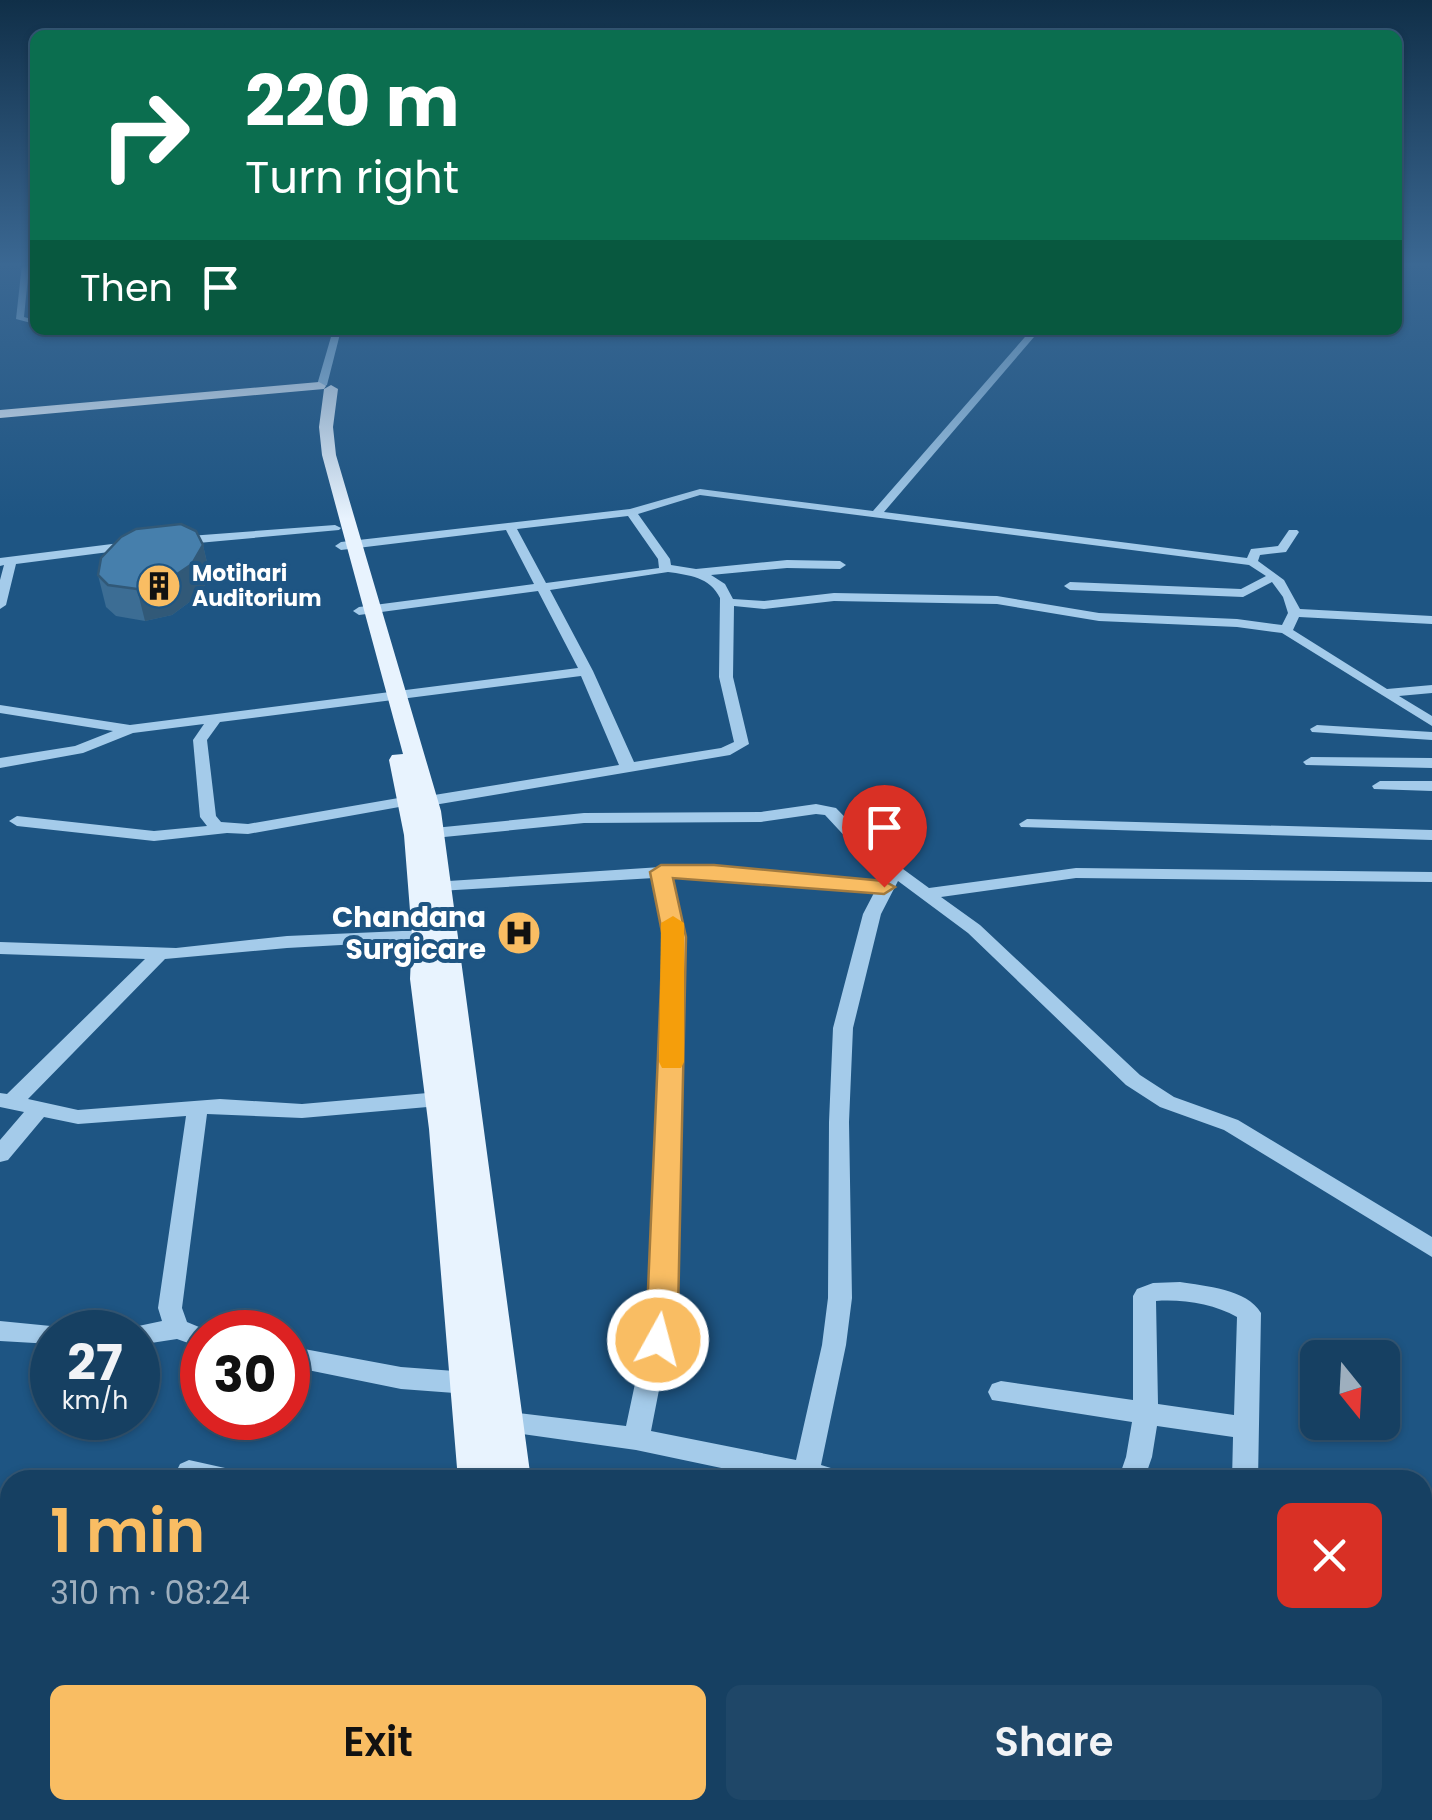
<!DOCTYPE html>
<html lang="en">
<head>
<meta charset="utf-8">
<style>
  :root { --surface:#164062; --page:#1f4768; --text:#f1f3f6; --muted:#9eafbe; --line:#355977; --accent:#f9bd63 }
  body { margin:0; font-family:Poppins,sans-serif; background:var(--page); color:var(--text); height:100vh; display:flex; flex-direction:column; font-size:38px; white-space:nowrap }
  * { box-sizing:border-box; margin:0 }
  p { font-size:32px; color:var(--muted) }
  .icon { flex:none; width:55px; height:55px; fill:none; stroke:currentColor; stroke-width:2; stroke-linecap:round; stroke-linejoin:round }
  .map { position:relative; flex:1; overflow:hidden }
  .panel { position:absolute; left:0px; top:1470px; width:1432px; height:350px; display:flex; flex-direction:column; background:var(--surface); border-radius:30px 30px 0 0; box-shadow:0 2px 8px #0004,0 0 0 2px var(--line) }
  .panel>* { flex:none }
  .top-card { position:absolute; left:30px; top:30px; width:1372px; height:305px; border-radius:15px; box-shadow:0 2px 8px #0004,0 0 0 2px var(--line); background:#0b6e4f; color:#fff; overflow:hidden }
  .needle { width:65px; rotate:162deg }
  .controls { position:absolute; left:1300px; top:1340px; display:grid; gap:20px }
  .controls a { display:grid; place-items:center; width:100px; height:100px; border-radius:15px; background:var(--surface); box-shadow:0 2px 8px #0004,0 0 0 2px var(--line); font-size:50px }
  .speed { position:absolute; left:30px; top:1310px; display:flex; gap:20px; font-size:50px; font-weight:700; text-align:center }
  .speed>* { display:grid; place-content:center; width:130px; height:130px; border-radius:50%; background:var(--surface); box-shadow:0 2px 8px #0004,0 0 0 2px var(--line); line-height:1 }
  .speed small { font-size:25px; font-weight:400 }
  .speed .limit { border:15px solid #d22; background:#fff; color:#111 }
  .pin { position:absolute; display:grid; place-items:center; width:85px; height:85px; color:#fff; margin:-102px -42px; border-radius:50% 50% 50% 0; rotate:-45deg; box-shadow:0 0 10px #0007 }
  .pin .icon { rotate:45deg }
  .me { position:absolute; width:110px; margin:-55px; rotate:7deg; stroke-linejoin:round; filter:drop-shadow(0 0 8px #0008) }
  .turn { display:flex; align-items:center; gap:35px; height:210px; padding:0 50px; font-size:45px }
  .turn .icon { width:130px; height:130px; stroke-width:2.5 }
  .turn b { display:block; font-size:70px; line-height:85px }
  .then { display:flex; align-items:center; height:95px; padding:0 50px; background:#0003; gap:20px; font-size:38px }
  .round { display:grid; place-items:center; flex:none; width:105px; height:105px; border-radius:15px; background:var(--page) }
  .summary { display:flex; align-items:center; justify-content:space-between; height:170px; padding:0 50px }
  h1 { font-size:60px; font-weight:600; line-height:75px; color:var(--accent) }
  .button { display:flex; gap:20px; margin-top:auto; padding:20px 50px }
  .button a { flex:1; height:115px; border-radius:15px; background:var(--accent); color:#111; font-size:40px; font-weight:600; line-height:115px; text-align:center }
  .button a+a { background:var(--page); color:var(--text) }
  .map>svg:first-child { display:block }
  .lines { fill:none; stroke-linecap:round; stroke-linejoin:round }
  .minor { fill:#a4cbea; fill-rule:evenodd }
  .major { fill:#e8f3fe; fill-rule:evenodd }
  .wall { fill:#3c6d94 }
  .shaded-wall { fill:#315978 }
  .building { fill:#467fac; stroke:#315978; stroke-width:2.5 }
  .route { fill:#f9bd63; stroke:#a27b40; stroke-width:2.5 }
  .slow { fill:#f59e0b }
  .labels { text-anchor:middle; dominant-baseline:central; stroke-width:8; stroke-linejoin:round; paint-order:stroke }
  .far-poi-label { font-size:22px; font-weight:bold; fill:#fff; stroke:#1e5583; text-anchor:start }
  .poi-label { font-size:28px; font-weight:bold; fill:#fff; stroke:#1e5583; text-anchor:end }
</style>
</head>
<body>
<div class="map">
<svg width="1432" height="1820" viewBox="0 0 1432 1820">
  <rect width="100%" height="100%" fill="#1e5583"/>
  <g class="lines">
    <!-- minor -->
    <g class="minor">
      <polygon points="22,264 35,264 29,267 24,317 35,320 35,324 16,319"/>
      <polygon points="333,330 341,330 327,385 322,388 317,385"/>
      <path d="M1031,330H1040L884,512L1247,558L1251,549L1278,546L1289,530H1297L1299,532L1286,552L1260,555L1258,561L1284,580L1300,609L1432,616V624L1299,617L1293,630L1387,689L1432,685V693L1399,696L1432,716V726L1282,633L1237,627L1099,621L997,604L834,601L764,609L734,606L733,677L749,744L730,755L428,806L422,804L420,801L422,798L428,796L619,765L581,676L220,722L207,740L216,816L221,822L248,824L410,796L416,798L418,801L416,804L248,834L227,833L154,841L17,826L9,821L17,816L154,831L207,826L200,817L193,740L204,724L133,733L83,753L0,768V758L75,746L113,731L0,713V705L130,725L578,668L538,591L359,615L353,611L359,607L534,584L506,530L341,550L335,546L341,542L630,509L700,489L873,511ZM700,495L1249,565L1266,576L1241,589L1070,582L1064,586L1070,590L1243,597L1272,582L1283,597L1288,613L1282,625L1237,619L1099,613L997,596L834,593L764,601L733,599L725,584L711,575L787,568L840,569L846,565L840,561L787,560L696,569L671,565L670,559L638,514ZM628,516L658,559L659,568L546,583L517,529ZM668,572C689,575 710,577 720,598L719,677L734,742L721,748L634,762L593,671L550,590Z"/>
      <polygon points="335,525 341,528 339,530 176,545 170,541 176,537"/>
      <polygon points="136,541 142,545 140,548 16,564 6,605 0,609 0,580 4,565 0,566 0,558"/>
      <polygon points="1317,725 1432,732 1432,740 1312,732 1310,729"/>
      <polygon points="1311,757 1432,758 1432,768 1306,765 1303,762"/>
      <polygon points="1380,781 1432,781 1432,791 1374,789 1372,786"/>
      <path d="M816,804L836,808L877,850L929,888L1076,868L1432,872V882L1076,878L941,897L980,925L1140,1075L1174,1097L1238,1120L1432,1237V1257L1224,1130L1160,1107L1126,1085L968,933L898,881L881,914L853,1028L849,1122L852,1298L846,1345L821,1465L844,1472L848,1480H778L636,1450L493,1430L489,1422L493,1414L502,1411L626,1426L650,1313L665,937L654,878L439,891L430,886L433,882L661,867H715L880,882L885,872L865,858L825,815L816,814L761,822L584,823L434,838L426,833L434,828L584,813L761,812ZM671,877H715L875,891L863,914L833,1028L829,1122L828,1298L822,1345L796,1460L651,1431L674,1313L676,1274L683,937Z"/>
      <polygon points="1027,819 1432,830 1432,840 1021,827 1019,824"/>
      <polygon points="425,930 431,932 434,936 431,940 287,948 165,959 28,1099 78,1110 220,1099 302,1104 439,1092 446,1094 449,1099 446,1104 439,1106 302,1118 207,1114 182,1308 187,1322 211,1332 202,1332 202,1348 177,1339 138,1345 138,1332 127,1332 129,1328 162,1321 158,1308 186,1116 78,1124 44,1117 8,1160 0,1162 0,1140 24,1112 0,1107 0,1093 7,1094 145,959 0,954 0,942 176,948 287,936"/>
      <path d="M1180,1282C1205,1286 1247,1289 1261,1313L1258,1480H1232L1233,1437L1157,1426L1152,1457L1144,1480H1118L1126,1457L1132,1422L992,1400L988,1392L992,1384L1001,1381L1133,1400V1296L1137,1289L1153,1283ZM1156,1301C1183,1299 1214,1304 1237,1317L1234,1415L1158,1404Z"/>
      <polygon points="0,1321 61,1327 63,1332 52,1332 52,1344 0,1341"/>
      <polygon points="288,1346 401,1367 468,1372 477,1375 480,1383 477,1391 468,1394 401,1389 288,1366"/>
      <polygon points="189,1460 243,1472 247,1480 180,1480 176,1472 180,1464"/>
      <polygon points="1422,1597 1432,1599 1432,1627 1422,1625"/>
    </g>
    <!-- major -->
    <g class="major">
      <polygon points="319,382 326,386 324,389 0,418 0,410"/>
      <polygon points="331,385 338,389 333,427 336,455 441,811 531,1480 458,1480 429,1129 410,979 412,936 404,835 389,760 392,755 403,754 322,455 319,427 324,389"/>
      <polygon points="486,1810 601,1810 602,1820 486,1820"/>
    </g>
  </g>
  <!-- wall -->
  <polygon class="wall" points="203,545 210,576 199,595 172,615 145,621 116,616 106,607 98,575"/>
  <!-- shaded-wall -->
  <polygon class="shaded-wall" points="203,545 210,576 199,595 172,615 145,621 137,589"/>
  <!-- building -->
  <polygon class="building" points="181,524 196,531 203,545 192,564 164,583 137,589 108,585 98,575 101,558 121,537 136,529"/>
  <!-- sky -->
  <linearGradient id="sky" x2="0" y2="1"><stop stop-color="#102f48"/><stop offset="0.51" stop-color="#3b6893"/><stop offset="1" stop-color="#3b6893" stop-opacity="0"/></linearGradient>
  <rect width="1432" height="519" fill="url(#sky)"/>
  <!-- route -->
  <polygon class="route" points="661,865 714,865 884,881 895,887 884,894 673,878 686,937 678,1313 669,1349 658,1353 646,1349 642,1340 647,1313 663,937 650,872"/>
  <!-- slow -->
  <polygon class="slow" points="673,916 684,923 684,1062 681,1068 662,1068 659,1062 661,923"/>
  <!-- icons -->
  <defs>
    <symbol id="building-disc" viewBox="-11 -11 22 22"><circle r="9.5" fill="#f9bd63" stroke="#1e5583"/><path d="M-4-6H4V6H1V3H-1V6H-4ZM-2.5-4.3h1.7v1.8h-1.7ZM.8-4.3h1.7v1.8H.8ZM-2.5-1h1.7V.8h-1.7ZM.8-1h1.7V.8H.8Z" fill="#111"/></symbol>
    <symbol id="hospital-disc" viewBox="-11 -11 22 22"><circle r="9.5" fill="#f9bd63" stroke="#1e5583"/><path d="M-5-5h3v3.5h4V-5h3V5h-3V1.5h-4V5h-3Z" fill="#111"/></symbol>
  </defs>
  <g fill-rule="evenodd">
    <use href="#building-disc" x="134" y="561" width="50" height="50"/>
    <use href="#hospital-disc" x="494" y="908" width="50" height="50"/>
  </g>
  <g class="labels">
    <!-- far-poi labels -->
    <g class="far-poi-label">
      <text x="192" y="573">Motihari<tspan x="192" dy="25">Auditorium</tspan></text>
    </g>
    <!-- poi labels -->
    <g class="poi-label">
      <text x="486" y="917">Chandana<tspan x="486" dy="32">Surgicare</tspan></text>
    </g>
  </g>
</svg>
<div class="controls">
<a><svg class="needle" viewBox="-14 -14 28 28"><path d="M0-13l5 13h-10z" fill="#e53935"/><path d="M0 13l5-13h-10z" fill="#9eafbe"/></svg></a>
</div>
<div class="speed"><div>27<small>km/h</small></div><div class="limit">30</div></div>
<div class="pin" style="left:884px;top:887px;background:#d93025"><svg class="icon" aria-label="arrive" viewBox="0 0 24 24"><path d="M6 21V4h12l-3 4 3 4H6"/></svg></div>
<svg class="me" style="left:658px;top:1340px" viewBox="-20 -20 40 40"><circle r="17" fill="#f9bd63" stroke="#fff" stroke-width="3"/><path d="M0-11L8 9 0 5-8 9z" fill="#fff"/></svg>
<div class="top-card">
<div class="turn"><svg class="icon" aria-label="right" viewBox="0 0 24 24"><path d="M7 20v-9h11M14 6l5 5-5 5"/></svg><div><b>220 m</b>Turn right</div></div>
<div class="then">Then<svg class="icon" aria-label="arrive" viewBox="0 0 24 24"><path d="M6 21V4h12l-3 4 3 4H6"/></svg></div>
</div>
<section class="panel">
<div class="summary"><div><h1>1 min</h1><p>310 m · 08:24</p></div><a class="round" style="background:#d93025;color:#fff"><svg class="icon" aria-label="close" viewBox="0 0 24 24"><path d="M6 6l12 12M18 6L6 18"/></svg></a></div>
<div class="button"><a>Exit</a><a>Share</a></div>
</section>
</div>
</body>
</html>
